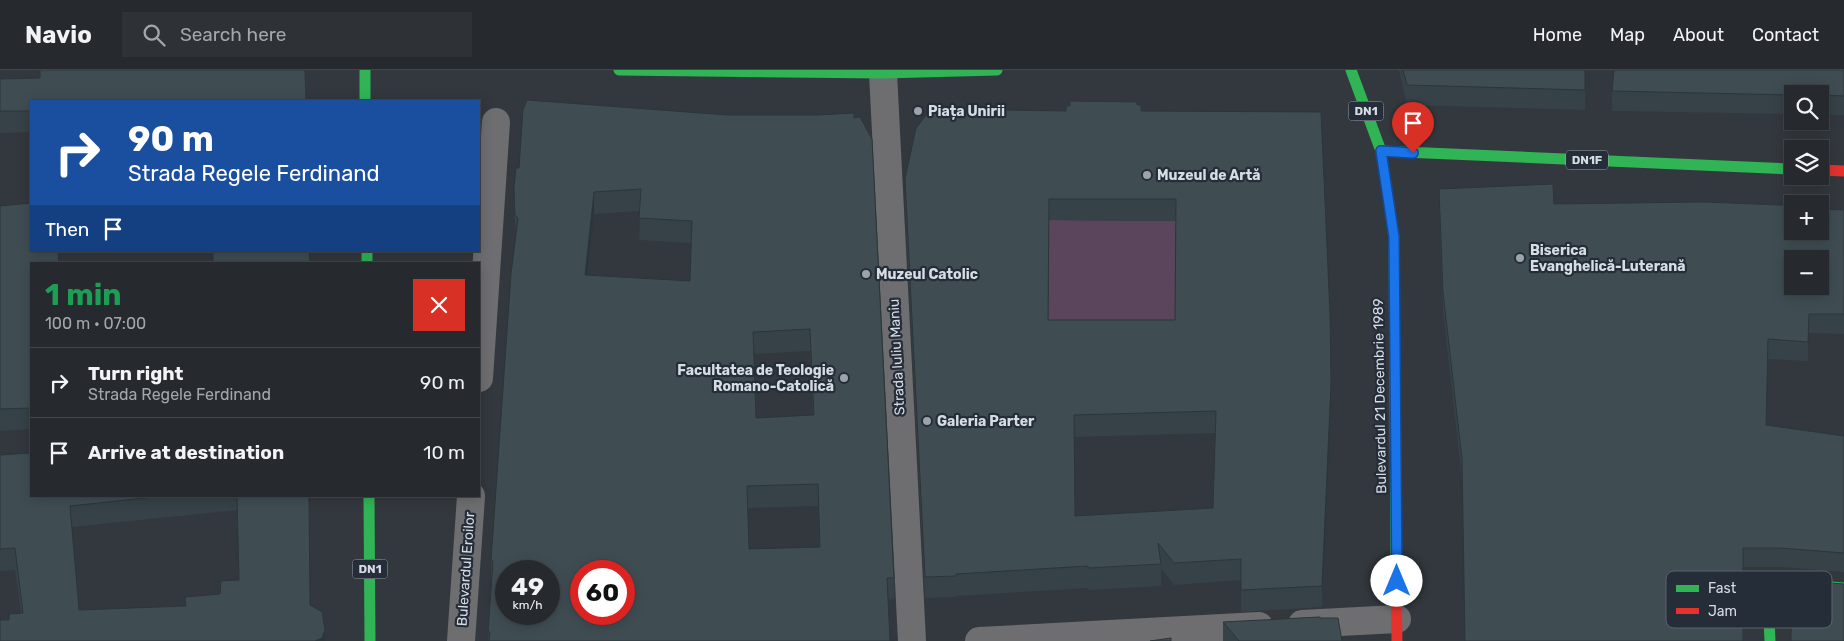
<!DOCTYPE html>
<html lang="en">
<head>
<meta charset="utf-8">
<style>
  :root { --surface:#262a2e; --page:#2e3236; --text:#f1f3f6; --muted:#a4a7aa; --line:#42464a }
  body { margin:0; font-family:Rubik,sans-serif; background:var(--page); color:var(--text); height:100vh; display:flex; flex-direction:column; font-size:19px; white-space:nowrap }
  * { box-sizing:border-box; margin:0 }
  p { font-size:16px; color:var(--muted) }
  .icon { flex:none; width:28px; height:28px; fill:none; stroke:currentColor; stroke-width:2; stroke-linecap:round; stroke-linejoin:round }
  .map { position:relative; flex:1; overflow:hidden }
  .side { position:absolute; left:30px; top:192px; width:450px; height:235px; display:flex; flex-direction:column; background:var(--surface); border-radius:0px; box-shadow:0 2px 12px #0003,0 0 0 1px var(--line) }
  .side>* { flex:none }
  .top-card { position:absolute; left:30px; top:30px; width:450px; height:152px; border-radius:0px; box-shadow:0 2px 12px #0003,0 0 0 1px var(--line); background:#1a4fa0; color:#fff; overflow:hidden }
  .controls { position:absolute; left:1784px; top:15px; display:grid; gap:10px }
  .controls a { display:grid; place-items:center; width:45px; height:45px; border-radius:0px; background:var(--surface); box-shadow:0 2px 12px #0003,0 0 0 1px var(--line); font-size:25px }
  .speed { position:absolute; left:495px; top:490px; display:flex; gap:10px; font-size:25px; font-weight:700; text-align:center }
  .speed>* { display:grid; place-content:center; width:65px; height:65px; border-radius:50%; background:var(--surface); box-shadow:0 2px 12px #0003,0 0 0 1px var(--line); line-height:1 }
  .speed small { font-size:12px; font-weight:400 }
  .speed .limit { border:8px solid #d22; background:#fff; color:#111 }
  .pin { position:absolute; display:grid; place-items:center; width:42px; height:42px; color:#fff; margin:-51px -21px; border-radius:50% 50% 50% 0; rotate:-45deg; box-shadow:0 0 5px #0007 }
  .pin .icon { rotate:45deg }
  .me { position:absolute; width:55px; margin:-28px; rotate:0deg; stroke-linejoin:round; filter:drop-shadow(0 0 4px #0008) }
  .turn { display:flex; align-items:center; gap:18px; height:105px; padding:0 15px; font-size:22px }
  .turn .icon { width:65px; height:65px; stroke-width:2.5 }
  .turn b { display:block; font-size:35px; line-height:42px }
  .then { display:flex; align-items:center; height:48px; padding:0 15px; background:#0003; gap:10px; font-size:19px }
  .round { display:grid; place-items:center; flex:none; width:52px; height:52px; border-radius:0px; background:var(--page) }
  .overview { display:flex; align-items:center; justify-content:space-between; height:85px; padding:0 15px }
  h1 { font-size:30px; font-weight:700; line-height:38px; color:#1e9e55 }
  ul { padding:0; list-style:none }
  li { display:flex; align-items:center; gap:15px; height:70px; padding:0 15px; border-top:1px solid var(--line) }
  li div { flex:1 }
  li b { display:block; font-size:19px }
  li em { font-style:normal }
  header { display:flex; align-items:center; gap:30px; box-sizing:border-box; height:70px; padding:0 25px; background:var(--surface); border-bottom:1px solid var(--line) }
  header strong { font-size:24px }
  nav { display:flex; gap:28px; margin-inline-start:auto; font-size:18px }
  .search { width:350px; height:45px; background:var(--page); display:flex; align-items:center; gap:12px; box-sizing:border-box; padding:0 18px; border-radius:0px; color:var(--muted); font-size:19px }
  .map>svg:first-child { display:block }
  .green { fill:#5a455d }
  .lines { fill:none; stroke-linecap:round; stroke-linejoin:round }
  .street { stroke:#6e6e71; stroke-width:28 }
  .fast { stroke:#30b455; stroke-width:11 }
  .jam { stroke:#e5322d; stroke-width:11 }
  .wall { fill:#364247; fill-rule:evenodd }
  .shaded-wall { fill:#2c363a }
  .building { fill:#3f4d53; stroke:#2c363a; fill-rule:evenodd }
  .route-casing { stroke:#114b97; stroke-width:12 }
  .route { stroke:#1a73e8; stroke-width:9 }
  .poi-dot { fill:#9da3aa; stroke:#252d39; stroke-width:2 }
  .labels { text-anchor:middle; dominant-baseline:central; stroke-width:4.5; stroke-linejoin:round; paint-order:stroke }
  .shield { fill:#252d39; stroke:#a1a8b1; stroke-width:1 }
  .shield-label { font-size:12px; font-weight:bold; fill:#d6dce4 }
  .poi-label { font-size:14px; font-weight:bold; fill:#d6dce4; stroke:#252d39; text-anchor:start }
  .street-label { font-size:14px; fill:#d6dce4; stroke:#252d39 }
  .key { fill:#252d39; stroke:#5a626c; stroke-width:1 }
  .key-label { font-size:14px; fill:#d6dce4 }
</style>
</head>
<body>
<header>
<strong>Navio</strong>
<div class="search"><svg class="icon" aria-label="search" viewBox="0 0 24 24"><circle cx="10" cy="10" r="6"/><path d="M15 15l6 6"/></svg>Search here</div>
<nav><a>Home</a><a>Map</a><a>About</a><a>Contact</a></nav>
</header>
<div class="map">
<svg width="1844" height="571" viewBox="0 0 1844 571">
  <rect width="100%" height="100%" fill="#33383e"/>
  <!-- green -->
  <polygon class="green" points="1049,150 1176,151 1175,272 1048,271"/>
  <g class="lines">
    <!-- street -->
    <g class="street">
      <polyline points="883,3 912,571"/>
      <polyline points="479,308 496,52"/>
      <polyline points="1302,554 1397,549"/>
      <polyline points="461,571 471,426"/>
      <polyline points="979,571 1259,556"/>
    </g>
    <!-- fast -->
    <g class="fast">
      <polyline points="365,0 365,31"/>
      <polyline points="619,0 883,3 997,0"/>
      <polyline points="1351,0 1381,81 1394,167 1396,501"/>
      <polyline points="1381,81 1792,99"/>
      <polyline points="367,181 367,194"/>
      <polyline points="369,426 370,571"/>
      <polyline points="1770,571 1768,527 1772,518 1780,513 1844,518"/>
    </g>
    <!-- jam -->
    <g class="jam">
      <polyline points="1820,100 1844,101"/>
      <polyline points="1396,501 1397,571"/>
    </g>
  </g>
  <!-- wall -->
  <g class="wall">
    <polygon points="1399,0 1585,0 1585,40 1407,35"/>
    <polygon points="1844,0 1844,45 1820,45 1820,24 1792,24 1792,44 1612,41 1612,21"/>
    <polygon points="0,9 31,31 31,62 0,63"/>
    <path d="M1137,35L1331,335L1322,537L1241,542V510L1174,515L1161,498V516L1088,520V518L956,526V527L925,528L905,131V109L1066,41ZM1049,150L1176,151L1175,250H1048ZM1215,363L1213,438L1075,446L1074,367Z"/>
    <path d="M727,45L854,48L894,508V529L888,530L890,571H895H488L491,513V491L516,167L514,140V118L519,98ZM640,141L639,170L691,173L690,211L587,205L594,144ZM810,281L813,345L756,348L754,284ZM818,436L819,477L749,479L748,438Z"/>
    <polygon points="1439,119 1554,134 1792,161 1844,140 1844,264 1809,263 1808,291 1768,289 1766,355 1844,366 1844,502 1781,497 1743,497 1462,409 1443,241 1439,138"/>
    <polygon points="0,136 31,194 31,359 0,361"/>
    <path d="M0,385L31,426H309L310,535L325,571L9,550L21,543L15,500L0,501ZM237,440L239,510L220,524L185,527V536L79,540L72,457Z"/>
    <polygon points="1320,548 1342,571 1223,571 1223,552"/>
  </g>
  <!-- shaded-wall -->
  <g class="shaded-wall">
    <polygon points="594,122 594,144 585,227 585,205"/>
    <polygon points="1809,244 1809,263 1808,291 1808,272"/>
    <polygon points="1768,269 1768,289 1766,374 1766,355"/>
    <polygon points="1331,313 1331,335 1322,537 1322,516"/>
    <polygon points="325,560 325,571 315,571"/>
  </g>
  <!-- building -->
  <g class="building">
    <polygon points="40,0 305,0 306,31 31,31 31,41 0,41 0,9 40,8"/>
    <polygon points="1403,0 1585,0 1585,20 1407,15"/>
    <polygon points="1614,0 1844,0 1844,26 1820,25 1820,24 1792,24 1792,25 1612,21"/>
    <path d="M527,30L727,45H818L854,43V48L860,47L872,69L894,508H887L890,571H895H489L490,562H488L493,491H491L511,204L518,148L515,145L514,118L516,98H519L523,40ZM641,119L639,148L692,151L690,211L585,205L594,122ZM810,259L814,345L756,348L753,262ZM818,414L820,477L749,479L747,416ZM506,501H549V544H506ZM581,501H624V544H581Z"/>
    <path d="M1070,31L1137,32V35H1141V41L1321,42L1330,244L1331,313L1322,516L1241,520V489L1174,493L1158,473L1161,494L1088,498V496L956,504V506L925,507L905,109L916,58L928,43L943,39L1066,41V36H1070ZM1049,129H1176L1175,250H1048ZM1216,341L1213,438L1075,446L1074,345Z"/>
    <path d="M1553,114L1554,134L1703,132L1781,135L1792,136V161H1820V139L1844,140V244H1809L1808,272L1768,269L1766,355L1844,366V483L1781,478H1743V571H1465L1462,389L1443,222L1439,119ZM1792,189H1820V216H1792Z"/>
    <polygon points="31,133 31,181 58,181 59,194 31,194 31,338 0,339 0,136"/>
    <polygon points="213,181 309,181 310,194 213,194"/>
    <polygon points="31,383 31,426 164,426 70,436 79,540 186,536 185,527 220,524 221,511 239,510 237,426 309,426 310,535 322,542 325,560 322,568 315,571 0,571 0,550 9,550 9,544 23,543 15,478 0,479 0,385"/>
    <polygon points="1792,510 1844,514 1844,571 1791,571"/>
    <polygon points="1320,547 1320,548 1338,548 1342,571 1239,571 1223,552"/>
    <polygon points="1171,568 1171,571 1150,571"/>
  </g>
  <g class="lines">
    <defs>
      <polyline id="route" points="1397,511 1394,167 1381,81 1413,83"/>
    </defs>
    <!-- route casing -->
    <use href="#route" class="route-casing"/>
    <!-- route -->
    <use href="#route" class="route"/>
  </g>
  <!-- markers -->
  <g class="poi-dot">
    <circle cx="918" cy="41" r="5"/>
    <circle cx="1147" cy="105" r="5"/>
    <circle cx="1520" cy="188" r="5"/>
    <circle cx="866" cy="204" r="5"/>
    <circle cx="844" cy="308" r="5"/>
    <circle cx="927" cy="351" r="5"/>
  </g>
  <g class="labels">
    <!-- shield labels -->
    <g class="shield">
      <rect x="1348.5" y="31.5" width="35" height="19" rx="4"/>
      <rect x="1566" y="80.5" width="42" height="19" rx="4"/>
      <rect x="352.5" y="489.5" width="35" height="19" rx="4"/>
    </g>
    <g class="shield-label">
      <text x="1366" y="41">DN1</text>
      <text x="1587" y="90">DN1F</text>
      <text x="370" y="499">DN1</text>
    </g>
    <!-- poi labels -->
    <g class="poi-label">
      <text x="928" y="41">Piața Unirii</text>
      <text x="1157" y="105">Muzeul de Artă</text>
      <text x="1530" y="180">Biserica<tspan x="1530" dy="16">Evanghelică-Luterană</tspan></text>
      <text x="876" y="204">Muzeul Catolic</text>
      <text x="834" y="300" text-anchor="end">Facultatea de Teologie<tspan x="834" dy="16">Romano-Catolică</tspan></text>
      <text x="937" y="351">Galeria Parter</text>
    </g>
    <!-- street labels -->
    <g class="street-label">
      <text transform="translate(897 287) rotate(-93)">Strada Iuliu Maniu</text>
      <text transform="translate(1380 326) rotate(-91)">Bulevardul 21 Decembrie 1989</text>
      <text transform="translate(466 499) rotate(-86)">Bulevardul Eroilor</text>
    </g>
  </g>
  <!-- legend -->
  <rect x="1666" y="501" width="166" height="57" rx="8" class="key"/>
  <rect x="1676" y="515" width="23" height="7" fill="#30b455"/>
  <rect x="1676" y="538" width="23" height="6" fill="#e5322d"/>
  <g class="key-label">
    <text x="1708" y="523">Fast</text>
    <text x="1708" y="546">Jam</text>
  </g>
</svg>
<div class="controls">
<a><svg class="icon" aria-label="search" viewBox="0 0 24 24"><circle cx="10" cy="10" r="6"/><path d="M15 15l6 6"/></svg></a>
<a><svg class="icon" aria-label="layers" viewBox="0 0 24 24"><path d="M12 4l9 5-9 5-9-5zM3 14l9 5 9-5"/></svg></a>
<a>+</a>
<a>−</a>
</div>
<div class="speed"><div>49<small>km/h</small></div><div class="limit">60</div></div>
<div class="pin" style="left:1413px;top:83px;background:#d93025"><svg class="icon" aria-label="arrive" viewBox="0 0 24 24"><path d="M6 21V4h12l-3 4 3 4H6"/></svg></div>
<svg class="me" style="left:1397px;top:511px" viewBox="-20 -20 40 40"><circle r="19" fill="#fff"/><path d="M0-13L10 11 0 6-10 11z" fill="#1a73e8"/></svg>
<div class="top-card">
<div class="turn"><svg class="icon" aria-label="right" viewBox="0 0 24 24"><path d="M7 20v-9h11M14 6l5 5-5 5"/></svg><div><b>90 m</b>Strada Regele Ferdinand</div></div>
<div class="then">Then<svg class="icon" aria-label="arrive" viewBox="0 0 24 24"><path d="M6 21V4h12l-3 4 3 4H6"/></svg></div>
</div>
<section class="side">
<div class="overview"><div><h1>1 min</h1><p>100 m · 07:00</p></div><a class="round" style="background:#d93025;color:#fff"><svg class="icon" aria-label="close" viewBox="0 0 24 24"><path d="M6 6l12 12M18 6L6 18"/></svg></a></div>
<ul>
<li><svg class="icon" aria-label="right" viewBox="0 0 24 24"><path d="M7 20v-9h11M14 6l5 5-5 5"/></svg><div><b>Turn right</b><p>Strada Regele Ferdinand</p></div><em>90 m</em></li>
<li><svg class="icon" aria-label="arrive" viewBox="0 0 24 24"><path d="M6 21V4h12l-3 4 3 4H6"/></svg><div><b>Arrive at destination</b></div><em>10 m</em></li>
</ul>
</section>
</div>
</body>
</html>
